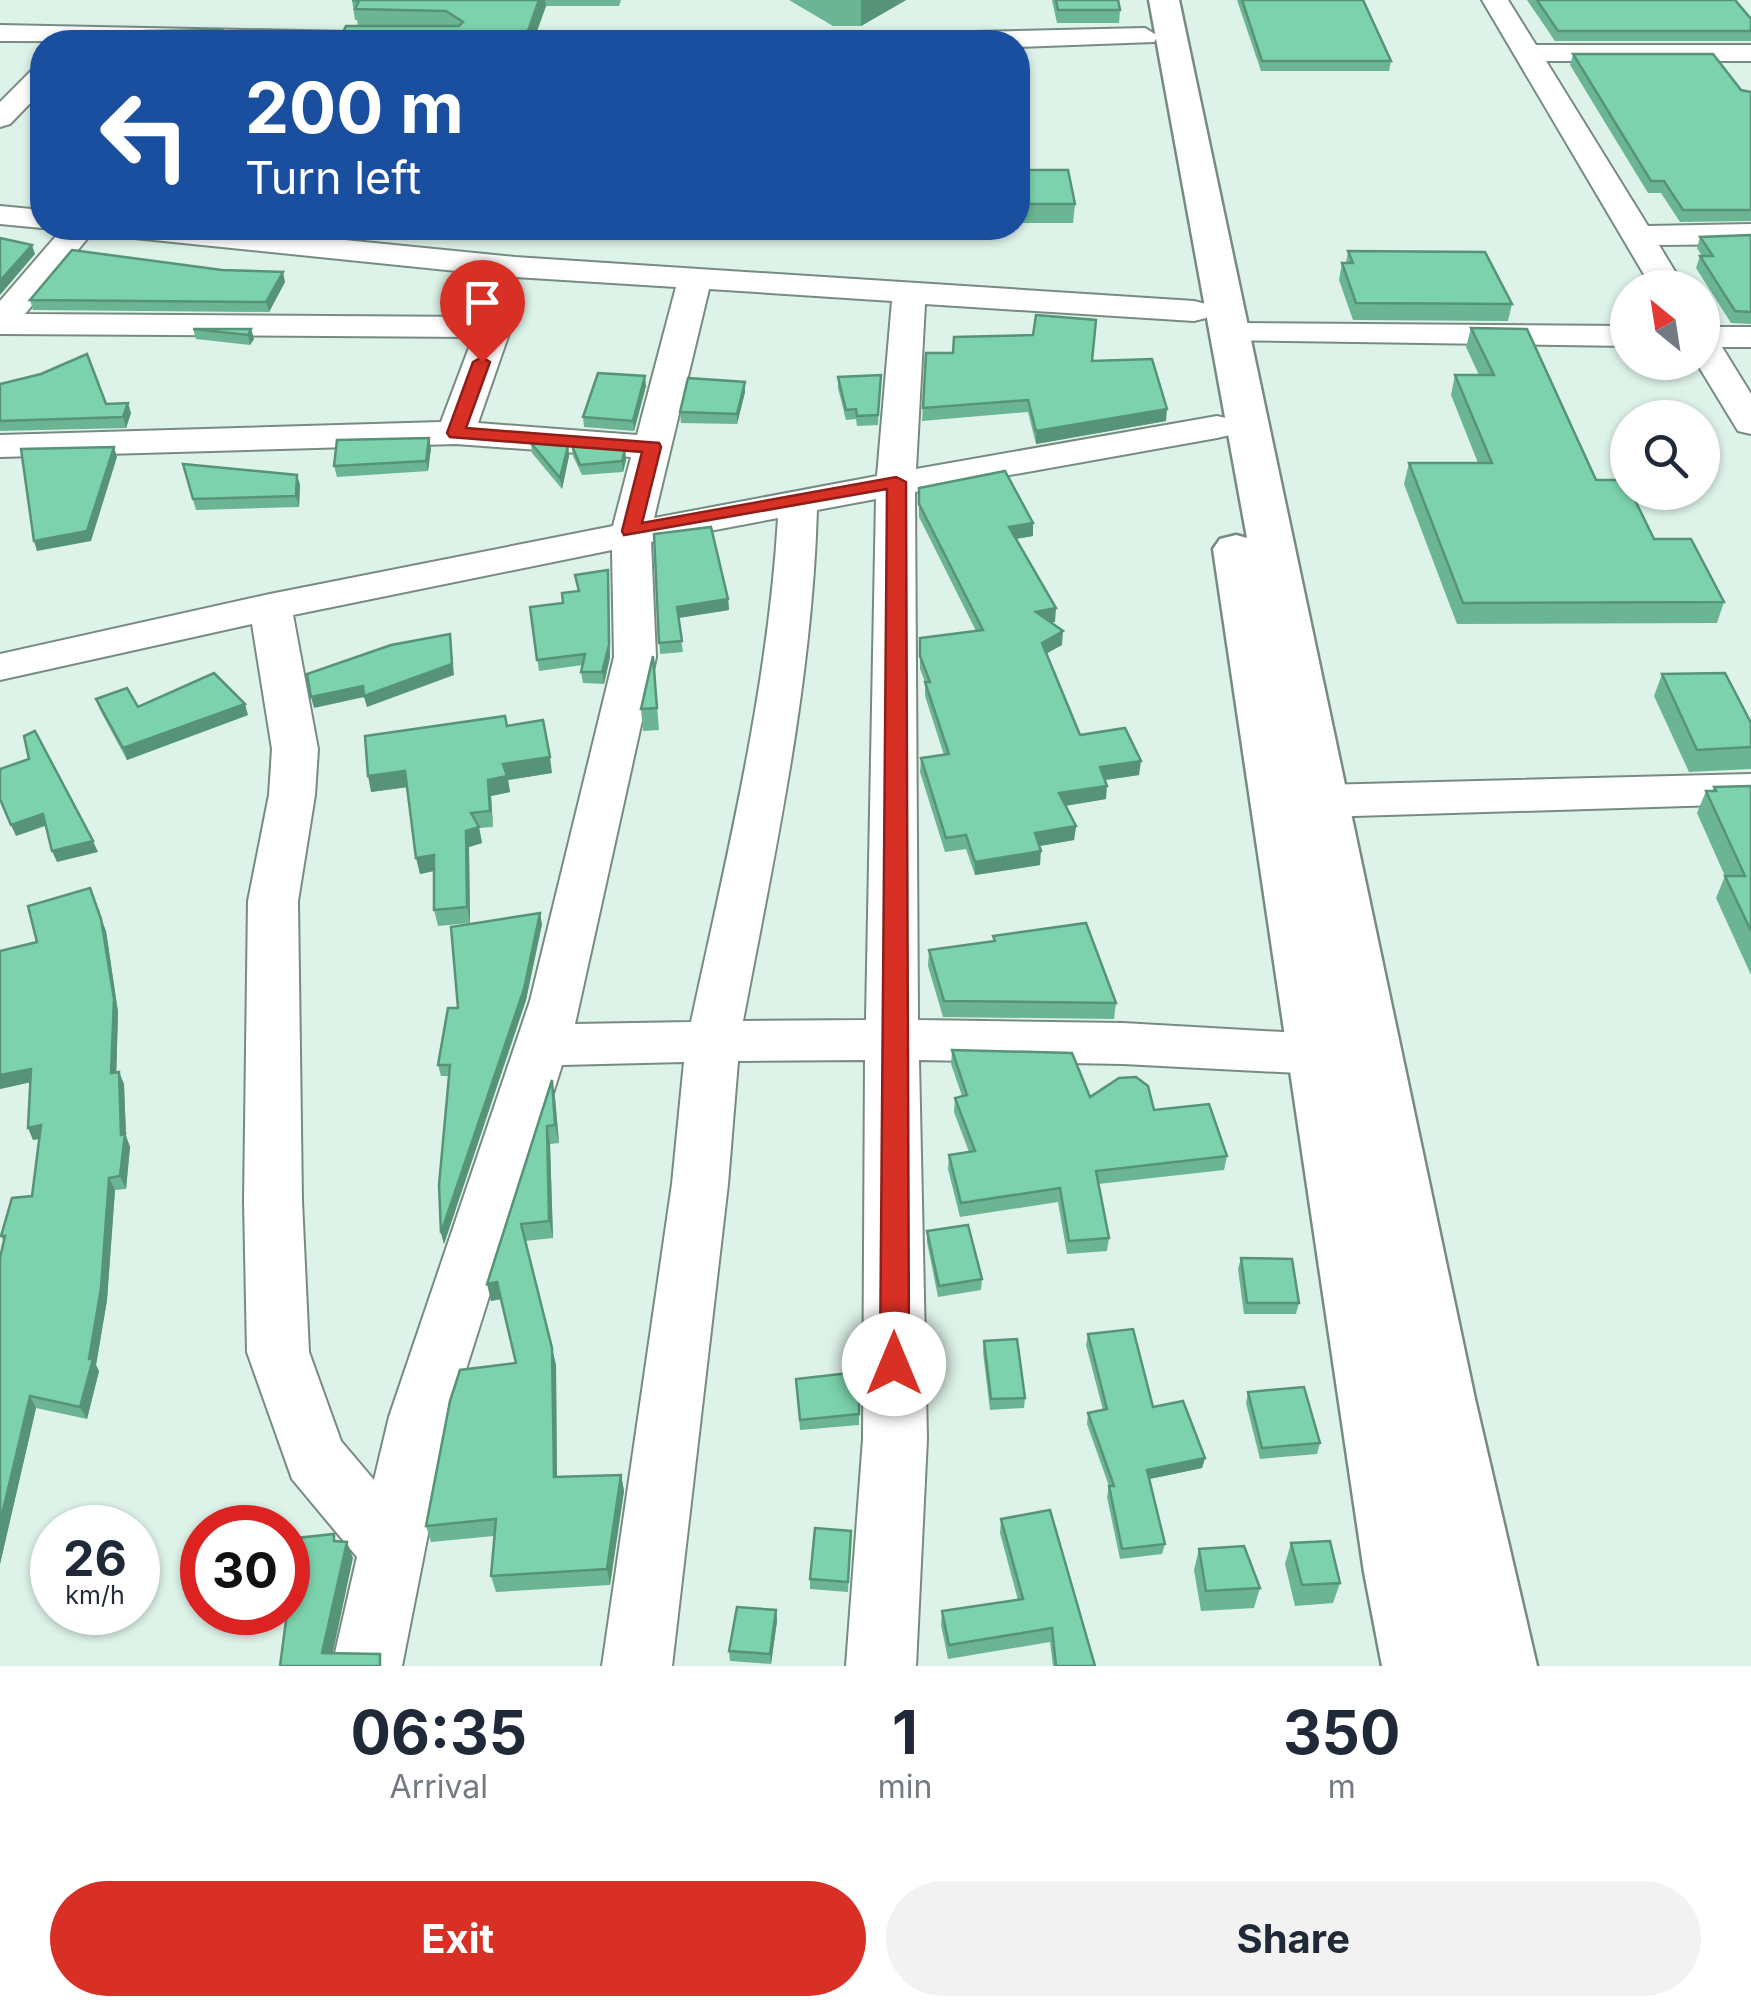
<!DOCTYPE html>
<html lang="en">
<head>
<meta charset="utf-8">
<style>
  :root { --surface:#fff; --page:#f2f2f3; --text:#1f2937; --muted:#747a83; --accent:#d93025 }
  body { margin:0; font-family:Inter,sans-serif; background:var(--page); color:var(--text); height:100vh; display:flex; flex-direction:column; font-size:38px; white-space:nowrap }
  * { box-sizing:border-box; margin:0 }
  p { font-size:32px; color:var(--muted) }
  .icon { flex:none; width:55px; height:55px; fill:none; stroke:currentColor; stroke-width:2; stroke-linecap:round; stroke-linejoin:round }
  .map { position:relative; height:1666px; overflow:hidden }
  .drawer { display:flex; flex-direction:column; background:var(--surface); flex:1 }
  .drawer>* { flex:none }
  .banner { position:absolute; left:30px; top:30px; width:1000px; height:210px; border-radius:40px; box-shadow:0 2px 8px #0004; background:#1a4fa0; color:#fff; overflow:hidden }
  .needle { width:65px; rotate:330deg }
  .tools { position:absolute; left:1610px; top:270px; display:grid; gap:20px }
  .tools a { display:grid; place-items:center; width:110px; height:110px; border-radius:50%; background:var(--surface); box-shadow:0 2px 8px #0004; font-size:50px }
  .speed { position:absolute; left:30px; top:1505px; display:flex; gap:20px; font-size:50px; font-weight:700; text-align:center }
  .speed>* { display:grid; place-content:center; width:130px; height:130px; border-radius:50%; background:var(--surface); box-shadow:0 2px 8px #0004; line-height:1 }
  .speed small { font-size:25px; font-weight:400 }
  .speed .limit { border:15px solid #d22; background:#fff; color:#111 }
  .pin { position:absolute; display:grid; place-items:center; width:85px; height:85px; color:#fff; margin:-102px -42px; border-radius:50% 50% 50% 0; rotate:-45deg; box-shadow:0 0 10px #0007 }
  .pin .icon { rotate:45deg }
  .me { position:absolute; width:110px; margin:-55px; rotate:0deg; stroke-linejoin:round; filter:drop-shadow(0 0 8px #0008) }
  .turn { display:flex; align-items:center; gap:35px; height:210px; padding:0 50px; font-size:45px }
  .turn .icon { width:130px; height:130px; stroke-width:2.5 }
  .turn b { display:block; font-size:70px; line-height:85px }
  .eta { display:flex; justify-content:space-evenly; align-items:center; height:170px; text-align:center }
  .eta b { font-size:60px; font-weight:700; line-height:70px }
  .cta { display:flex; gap:20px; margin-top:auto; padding:20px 50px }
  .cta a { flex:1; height:115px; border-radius:60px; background:var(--accent); color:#fff; font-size:40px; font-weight:700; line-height:115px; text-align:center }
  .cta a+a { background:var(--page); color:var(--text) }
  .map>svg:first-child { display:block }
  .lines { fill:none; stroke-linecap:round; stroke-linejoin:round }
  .street-casing { stroke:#788b82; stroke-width:4 }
  .secondary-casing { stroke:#788b82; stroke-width:5 }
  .street { fill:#fff; fill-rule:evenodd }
  .secondary { fill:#fff; fill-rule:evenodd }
  .wall { fill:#6bb594 }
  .shaded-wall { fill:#579378 }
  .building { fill:#7cd2ac; stroke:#579378; stroke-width:2.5 }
  .route { fill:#d93025; stroke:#8d1f18; stroke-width:2.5 }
</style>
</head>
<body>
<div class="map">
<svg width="1751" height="1666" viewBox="0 0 1751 1666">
  <rect width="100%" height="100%" fill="#ddf2e8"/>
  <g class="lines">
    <defs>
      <g id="street">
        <polygon points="1482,0 1508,0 1536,45 1751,45 1751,61 1546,61 1648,226 1751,224 1751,244 1659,245 1685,288 1652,288"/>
        <polygon points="0,25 449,34 462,42 0,41"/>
        <polygon points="1145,28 1158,36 1154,42 1018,47 1018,42 876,42 889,34"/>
        <polygon points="42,68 42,91 10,124 0,127 0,102 32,70"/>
        <polygon points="0,206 42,210 42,228 46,228 42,228 0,224"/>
        <path d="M63,228H96L25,314L481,317L492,292H516L521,299L478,423L637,435L676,287L515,277L134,238L123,235L118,228H223L515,257L1194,301L1206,304L1211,311L1206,318L1194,321L925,304L916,469L1217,416L1230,419L1235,427L1230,435L1217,438L915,492L918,1020L1123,1023L1317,1034L1336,1040L1344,1054L1336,1068L1317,1074L1123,1064L919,1060L927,1439L916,1666H846L863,1439L865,1060L738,1061L728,1184L672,1666H602L672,1184L684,1062L562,1065L451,1417L402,1666H332L357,1557L292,1479L247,1352L244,1201L248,901L269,795L272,749L252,624L0,680V654L270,594L613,526L631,457L456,444L0,457V435L441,422L473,337L0,334V301ZM709,289L892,301L877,476L654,518ZM876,499L866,1020L743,1021C775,851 812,683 817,510ZM778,518C768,688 727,855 691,1022L575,1024L656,657L651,542ZM612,550L614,657L530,1001L389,1417L374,1480L341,1441L309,1352L302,1201L298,901L315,795L318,749L293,615Z"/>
        <polygon points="1232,323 1628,326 1628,346 1220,340 1215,333 1220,326"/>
        <polygon points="1702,327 1751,327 1751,347 1722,347 1751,394 1751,434 1738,431 1696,362 1702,362"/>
        <polygon points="1751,774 1751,804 1322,817 1306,812 1299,801 1306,790 1322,785"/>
      </g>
      <polygon id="secondary" points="1149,0 1179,0 1475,1399 1537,1666 1382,1666 1364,1572 1213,549 1220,539 1236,535 1247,538"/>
    </defs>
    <!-- street casing -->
    <use href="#street" class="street-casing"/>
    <!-- secondary casing -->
    <use href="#secondary" class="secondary-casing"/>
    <!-- street -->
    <use href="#street" class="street"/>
    <!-- secondary -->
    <use href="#secondary" class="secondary"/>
  </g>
  <!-- wall -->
  <g class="wall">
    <polygon points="352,0 621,0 619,6 546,6 533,42 338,42 358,26 357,20 355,20"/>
    <polygon points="789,0 906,0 861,26 833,26"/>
    <polygon points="1052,0 1118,0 1120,10 1119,23 1057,23"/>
    <polygon points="1237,0 1363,0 1391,61 1389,71 1261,71"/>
    <polygon points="1527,0 1735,0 1751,19 1751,41 1555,41"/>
    <polygon points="1573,54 1751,92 1751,221 1680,222 1661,193 1648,193 1570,65"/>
    <polygon points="1018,170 1075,204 1073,223 1018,223"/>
    <polygon points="1751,235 1751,324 1731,323 1696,268 1700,256 1702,256 1697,248 1700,237"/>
    <polygon points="1348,251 1512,304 1508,321 1353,320 1339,280 1342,263 1346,263"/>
    <polygon points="285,282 269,312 33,310 30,300"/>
    <polygon points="1471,328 1596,480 1654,539 1724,602 1717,623 1457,624 1404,484 1409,463 1478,463 1451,395 1455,375 1479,375 1466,347"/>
    <polygon points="193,329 251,329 254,339 250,345 196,339"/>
    <polygon points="926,353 953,353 1092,361 1166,421 1036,444 1028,412 922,421"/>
    <polygon points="881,375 878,425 857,426 856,419 846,420 838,388 838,377"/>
    <polygon points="745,382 745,392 737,424 681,423 680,412"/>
    <polygon points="0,384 106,404 131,413 126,428 0,431"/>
    <polygon points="646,386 634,431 584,427 583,417"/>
    <polygon points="531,443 568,446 569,456 562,489 532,453"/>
    <polygon points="572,446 625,450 626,460 623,472 582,475 573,456"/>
    <polygon points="431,448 428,471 337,477 334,466"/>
    <polygon points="183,464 297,475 300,485 299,507 196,510"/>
    <polygon points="919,488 1033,536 1016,539 1055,622 1051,622 1062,645 1046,654 1080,735 1139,775 1105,780 1106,799 1065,806 1076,826 1074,840 1040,846 1040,865 975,875 966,849 945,852 920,772 921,758 944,755 925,696 925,682 920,669 920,652 976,631 919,517"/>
    <polygon points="654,534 728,599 729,610 678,618 683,652 660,654"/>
    <polygon points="575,575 609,581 610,657 604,684 583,683 581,672 583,665 539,671 530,607 563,603 578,591"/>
    <polygon points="653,656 659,730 643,731 641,709"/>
    <polygon points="1662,674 1751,723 1751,769 1689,772 1654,696"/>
    <polygon points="96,699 138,707 248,715 127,760 100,710"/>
    <polygon points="507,726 552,773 508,780 510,792 491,796 493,827 479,828 482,843 469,847 470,923 438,926 434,910 434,871 420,874 407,787 371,792"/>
    <polygon points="1714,787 1751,787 1751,975 1716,898 1725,876 1697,813 1706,791 1713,791"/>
    <polygon points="542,924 526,1000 444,1244 441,1233 449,1076 441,1076 438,1065 458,1008"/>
    <polygon points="106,931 118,1012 116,1072 124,1084 126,1136 130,1147 126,1189 115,1190 107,1300 96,1365 99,1371 87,1419 36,1408 0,1564 0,1258 4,1242 1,1236 32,1196 39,1139 33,1140 30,1082 0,1089 0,951"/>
    <polygon points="993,936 1116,1003 1114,1019 943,1017 928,966 929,950 993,942"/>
    <polygon points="952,1050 1090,1097 1154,1110 1227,1156 1224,1170 1098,1184 1109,1238 1107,1251 1067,1254 1058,1202 960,1217 948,1169 949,1155 969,1152 954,1112 955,1098 962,1096 951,1064"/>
    <polygon points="555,1098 559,1143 550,1144 553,1238 525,1241 556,1365 557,1477 621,1475 624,1491 610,1585 496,1592 491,1576 494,1536 431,1542 426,1526 516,1363 501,1299 491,1301"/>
    <polygon points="927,1231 982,1279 981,1290 938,1297 927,1242"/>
    <polygon points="1241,1258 1299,1303 1296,1314 1244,1314 1238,1269"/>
    <polygon points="1088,1334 1153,1407 1205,1458 1202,1468 1149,1479 1165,1544 1162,1554 1120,1559 1107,1497 1109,1486 1087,1424 1088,1413 1103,1410 1086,1345"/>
    <polygon points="984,1341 1025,1398 1024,1408 990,1410 983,1352"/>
    <polygon points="859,1372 859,1425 800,1430 796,1379"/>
    <polygon points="1248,1392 1320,1443 1317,1454 1260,1459 1246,1403"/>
    <polygon points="1001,1519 1095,1666 1053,1666 1050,1642 948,1659 941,1625 942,1611 1018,1600 1000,1533"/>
    <polygon points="851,1531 848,1592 810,1589 810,1579"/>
    <polygon points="1291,1543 1340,1583 1333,1603 1295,1606 1285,1564"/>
    <polygon points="1199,1549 1260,1588 1254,1608 1201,1611 1194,1570"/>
    <polygon points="52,1571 52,1612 93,1612 51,1618 45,1608"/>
    <polygon points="776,1610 777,1621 771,1664 730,1661 729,1651"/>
  </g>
  <!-- shaded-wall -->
  <g class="shaded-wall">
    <polygon points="539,0 545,0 546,6 533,42 524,42"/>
    <polygon points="861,0 906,0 861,26"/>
    <polygon points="222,30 225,42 215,42"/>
    <polygon points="32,245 35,254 0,295 0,281"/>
    <polygon points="283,272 285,282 269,312 266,302"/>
    <polygon points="251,329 254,339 250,345 248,335"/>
    <polygon points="645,376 646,386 634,431 633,421"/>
    <polygon points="745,382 745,392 737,424 737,414"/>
    <polygon points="128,403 131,413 126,428 123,417"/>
    <polygon points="1167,409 1166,421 1036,444 1036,431"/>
    <polygon points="429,438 431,448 428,471 426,461"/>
    <polygon points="568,446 569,456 562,489 560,478"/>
    <polygon points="114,447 117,457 91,541 37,551 34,541"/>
    <polygon points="625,450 626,460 623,472 622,461"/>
    <polygon points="297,475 300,485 299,507 296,496"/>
    <polygon points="1033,523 1033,536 1008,540 1009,527"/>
    <polygon points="608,570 610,657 604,684 602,672"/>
    <polygon points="728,599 729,610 678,618 677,607"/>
    <polygon points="1056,608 1055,622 1035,625 1036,612"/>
    <polygon points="1063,631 1062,645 1041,656 1042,643"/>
    <polygon points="450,634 454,675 367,707 364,697 314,708 311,697"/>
    <polygon points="245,704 248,715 127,760 123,748"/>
    <polygon points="550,757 552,773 508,780 510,792 491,796 493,827 488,780 503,764"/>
    <polygon points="1141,761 1139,775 1098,781 1100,767"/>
    <polygon points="405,771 408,787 371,792 368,776"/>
    <polygon points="1107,786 1106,799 1058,807 1059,793"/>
    <polygon points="43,814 48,825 16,836 11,825"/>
    <polygon points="1076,826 1074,840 1034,847 1035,833"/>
    <polygon points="479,827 482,843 469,847 470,923 467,907 466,831"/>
    <polygon points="93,841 98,852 57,862 52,851"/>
    <polygon points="1041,851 1040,865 975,875 975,862"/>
    <polygon points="434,855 438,870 420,874 416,858"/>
    <polygon points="90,888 106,931 118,1012 116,1086 111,1073"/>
    <polygon points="540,913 542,924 526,1000 444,1244 441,1233"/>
    <polygon points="31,1069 36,1081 0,1089 0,1075"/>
    <polygon points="119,1072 124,1084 126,1136 130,1147 126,1189 120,1176"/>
    <polygon points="552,1080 555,1098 559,1143 555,1125"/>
    <polygon points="41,1125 47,1137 33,1140 28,1128"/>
    <polygon points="547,1126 550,1144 553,1238 549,1221"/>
    <polygon points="109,1178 115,1190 107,1300 96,1365 99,1371 87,1419 80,1407 89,1359"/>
    <polygon points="497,1282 501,1299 491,1301 487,1284"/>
    <polygon points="552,1348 556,1365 557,1493 554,1477"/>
    <polygon points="30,1396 36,1408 0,1564 0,1523"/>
    <polygon points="1205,1458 1202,1468 1145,1480 1147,1470"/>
    <polygon points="621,1475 624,1491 610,1585 607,1569"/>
    <polygon points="347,1542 353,1558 330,1666 322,1653"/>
    <polygon points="776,1610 777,1621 771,1664 770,1654"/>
  </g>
  <!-- building -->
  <g class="building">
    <polygon points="352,0 539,0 524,42 338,42 346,26 459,26 463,22 446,11 355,9 359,1"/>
    <polygon points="1056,0 1118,0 1120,10 1058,10"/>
    <polygon points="1242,0 1363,0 1391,61 1262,61"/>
    <polygon points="1537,0 1735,0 1751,19 1751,31 1558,31"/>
    <polygon points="222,30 215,42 136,42 144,31"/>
    <polygon points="1573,54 1713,54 1741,90 1751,92 1751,210 1683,210 1664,181 1651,181"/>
    <polygon points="1018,170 1068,170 1075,204 1018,204"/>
    <polygon points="1751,235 1751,312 1735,311 1700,256 1713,256 1700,237"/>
    <polygon points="0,238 32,245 0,281"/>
    <polygon points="72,250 222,270 283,272 266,302 30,300"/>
    <polygon points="1348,251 1485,252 1512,304 1356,303 1342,263 1353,263"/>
    <polygon points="1036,315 1096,320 1092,361 1152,359 1167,409 1036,431 1028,400 923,408 926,353 953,353 954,337 1033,335"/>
    <polygon points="1471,328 1527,329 1596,480 1624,480 1628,486 1628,492 1631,492 1654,539 1691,539 1724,602 1463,603 1409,463 1492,463 1455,375 1494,375"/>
    <polygon points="193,329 251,329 248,335"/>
    <polygon points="87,354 106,404 128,403 123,417 0,421 0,384 41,374"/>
    <polygon points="598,373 645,376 633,421 583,417"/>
    <polygon points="881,375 878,415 857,416 856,409 846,410 838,377"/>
    <polygon points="688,378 745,382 737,414 680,412"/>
    <polygon points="429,438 426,461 334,466 337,440"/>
    <polygon points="531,443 568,446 560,478"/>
    <polygon points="572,446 625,450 622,461 580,465"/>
    <polygon points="114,447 87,531 34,541 21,449"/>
    <polygon points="183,464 297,475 296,496 193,499"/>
    <polygon points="1005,471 1033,523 1009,527 1056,608 1036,612 1063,631 1042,643 1080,735 1125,728 1141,761 1100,767 1107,786 1059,793 1076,826 1035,833 1041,851 975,862 966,835 946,838 921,758 949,754 925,682 930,682 920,656 920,638 983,630 919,504 919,488"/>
    <polygon points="711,527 728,599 677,607 682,641 659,643 654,534"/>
    <polygon points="608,570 609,645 602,672 581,672 585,654 537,660 530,607 563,603 562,593 579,591 575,575"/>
    <polygon points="450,634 452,664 364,696 363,686 311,697 307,674 391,645"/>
    <polygon points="653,656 657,708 641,709"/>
    <polygon points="214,673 245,704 123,748 96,699 127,688 138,707"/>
    <polygon points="1725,673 1751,723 1751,747 1697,750 1662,674"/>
    <polygon points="505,716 507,726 543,720 550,757 503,764 507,776 488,780 490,811 471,813 479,827 466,831 467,907 434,910 434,855 416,858 405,771 368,776 365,736"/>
    <polygon points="35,731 93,841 52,851 43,814 11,825 0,799 0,769 29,759 24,736"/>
    <polygon points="1750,786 1751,787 1751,931 1725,876 1745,876 1706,791 1716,791 1714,787"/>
    <polygon points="90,888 101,919 114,999 111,1073 119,1072 121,1135 125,1134 120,1176 109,1178 101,1288 89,1359 93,1359 80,1407 30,1396 0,1523 0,1258 5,1236 1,1236 12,1198 32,1196 41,1125 28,1128 31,1069 0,1075 0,951 37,942 28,906"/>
    <polygon points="540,913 524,989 441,1233 439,1185 450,1065 438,1065 448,1008 458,1008 451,927"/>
    <polygon points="1086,923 1116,1003 944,1001 929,950 995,941 993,936"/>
    <polygon points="952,1050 1072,1053 1090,1097 1119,1078 1136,1077 1148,1086 1154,1110 1209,1104 1227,1156 1096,1171 1109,1238 1069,1241 1060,1188 961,1203 949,1155 975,1151 955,1098 967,1095"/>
    <polygon points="552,1080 555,1125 547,1126 549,1221 521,1224 552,1348 554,1477 621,1475 607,1569 491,1576 496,1519 426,1526 450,1401 460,1370 516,1363 497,1282 487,1284"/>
    <polygon points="968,1225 982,1279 939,1286 927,1231"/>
    <polygon points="1241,1258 1292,1259 1299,1303 1247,1303"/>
    <polygon points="1133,1329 1153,1407 1183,1401 1205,1458 1147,1470 1165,1544 1122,1549 1109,1486 1114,1486 1088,1413 1107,1409 1088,1334"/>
    <polygon points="1017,1339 1025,1398 991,1399 984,1341"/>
    <polygon points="859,1372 859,1414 800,1420 796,1379"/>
    <polygon points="1304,1387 1320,1443 1262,1448 1248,1392"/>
    <polygon points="1050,1510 1095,1666 1056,1666 1052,1628 949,1645 942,1611 1023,1599 1001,1519"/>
    <polygon points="815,1528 851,1531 848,1582 810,1579"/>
    <polygon points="334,1534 334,1541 347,1542 322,1653 380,1654 380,1666 280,1666 297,1538"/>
    <polygon points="1330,1541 1340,1583 1302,1585 1291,1543"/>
    <polygon points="1244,1546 1260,1588 1206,1591 1199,1549"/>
    <polygon points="52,1571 52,1607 45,1608"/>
    <polygon points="737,1607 776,1610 770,1654 729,1651"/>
  </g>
  <!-- route -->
  <polygon class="route" points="482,357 490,362 466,428 659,443 661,447 642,523 896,477 906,482 909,1364 905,1373 894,1377 884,1373 880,1364 887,489 624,535 622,531 642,452 450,437 447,433 473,362"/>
</svg>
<div class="tools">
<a><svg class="needle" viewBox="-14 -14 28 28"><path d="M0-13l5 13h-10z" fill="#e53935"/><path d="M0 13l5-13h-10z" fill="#747a83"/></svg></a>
<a><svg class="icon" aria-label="search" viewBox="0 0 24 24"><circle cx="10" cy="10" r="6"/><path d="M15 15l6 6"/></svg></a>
</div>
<div class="speed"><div>26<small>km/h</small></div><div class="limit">30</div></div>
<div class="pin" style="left:482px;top:362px;background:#d93025"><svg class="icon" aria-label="arrive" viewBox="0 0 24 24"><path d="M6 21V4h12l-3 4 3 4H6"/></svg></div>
<svg class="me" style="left:894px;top:1364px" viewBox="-20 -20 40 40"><circle r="19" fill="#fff"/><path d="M0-13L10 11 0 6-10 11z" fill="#d93025"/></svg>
<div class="banner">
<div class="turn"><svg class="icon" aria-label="left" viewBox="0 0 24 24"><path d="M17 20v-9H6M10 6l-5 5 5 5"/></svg><div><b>200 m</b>Turn left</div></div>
</div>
</div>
<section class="drawer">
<div class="eta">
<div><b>06:35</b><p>Arrival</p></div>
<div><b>1</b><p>min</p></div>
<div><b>350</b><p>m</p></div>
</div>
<div class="cta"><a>Exit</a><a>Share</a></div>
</section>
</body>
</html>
